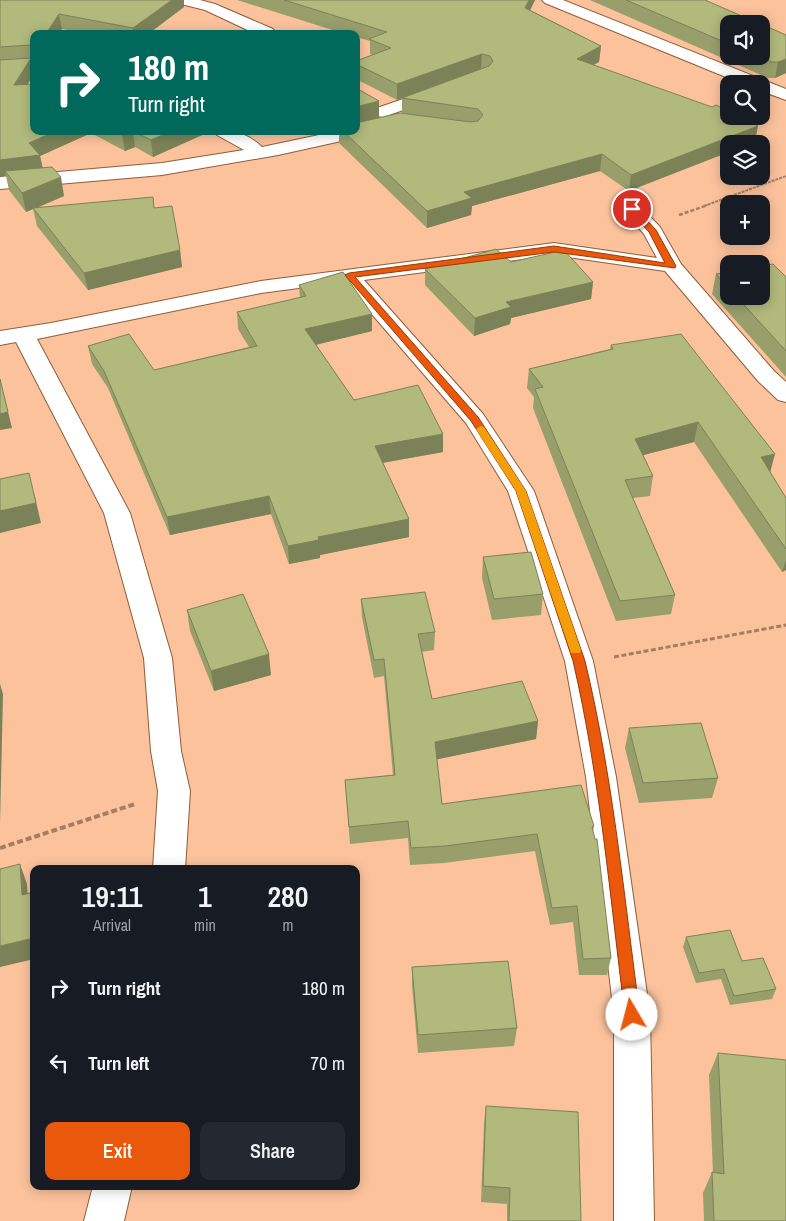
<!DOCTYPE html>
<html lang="en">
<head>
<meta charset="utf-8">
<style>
  :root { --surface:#171b24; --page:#242831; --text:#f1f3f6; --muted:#9ea1a6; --accent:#ea580c }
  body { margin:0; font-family:"Archivo Narrow",sans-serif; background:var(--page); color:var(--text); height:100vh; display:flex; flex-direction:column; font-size:19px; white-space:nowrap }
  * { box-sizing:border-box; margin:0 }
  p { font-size:16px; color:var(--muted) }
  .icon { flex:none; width:28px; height:28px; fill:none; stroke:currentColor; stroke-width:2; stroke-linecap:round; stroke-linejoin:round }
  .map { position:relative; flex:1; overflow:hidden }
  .panel { position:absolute; left:30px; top:865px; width:330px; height:325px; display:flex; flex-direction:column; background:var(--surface); border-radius:10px; box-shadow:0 2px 12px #0003 }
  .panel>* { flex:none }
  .guide { position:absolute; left:30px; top:30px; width:330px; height:105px; border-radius:10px; box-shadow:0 2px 12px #0003; background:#00695c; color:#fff; overflow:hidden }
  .tools { position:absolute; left:720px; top:15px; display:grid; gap:10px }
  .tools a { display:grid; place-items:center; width:50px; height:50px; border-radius:10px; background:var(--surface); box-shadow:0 2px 12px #0003; font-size:25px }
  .pin { position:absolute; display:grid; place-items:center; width:42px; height:42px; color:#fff; margin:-21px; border:2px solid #fff; border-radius:50%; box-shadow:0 1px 5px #0007 }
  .me { position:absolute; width:55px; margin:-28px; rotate:352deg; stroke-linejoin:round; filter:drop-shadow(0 0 4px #0008) }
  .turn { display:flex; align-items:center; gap:18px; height:105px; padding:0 15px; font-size:22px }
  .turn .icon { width:65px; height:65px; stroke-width:2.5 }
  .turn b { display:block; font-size:35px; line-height:42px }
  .eta { display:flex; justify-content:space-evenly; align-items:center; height:85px; text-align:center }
  .eta b { font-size:30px; font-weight:600; line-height:35px }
  .button { display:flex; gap:10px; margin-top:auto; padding:10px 15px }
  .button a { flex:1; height:58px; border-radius:10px; background:var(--accent); color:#fff; font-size:20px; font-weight:600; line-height:58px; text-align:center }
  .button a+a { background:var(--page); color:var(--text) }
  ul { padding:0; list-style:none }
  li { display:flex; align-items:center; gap:15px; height:75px; padding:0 15px }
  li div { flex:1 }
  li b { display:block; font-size:19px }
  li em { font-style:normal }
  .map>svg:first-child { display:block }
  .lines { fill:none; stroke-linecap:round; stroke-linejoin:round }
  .minor-casing { stroke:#8f5d39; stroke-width:2 }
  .path-far3 { stroke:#a67d62; stroke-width:2; stroke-dasharray:3 1; stroke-linecap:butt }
  .path-far2 { stroke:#a67d62; stroke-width:2.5; stroke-dasharray:4 2; stroke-linecap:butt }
  .path-far1 { stroke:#a67d62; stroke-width:3; stroke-dasharray:5 2.5; stroke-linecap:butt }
  .path { stroke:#a67d62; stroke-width:4; stroke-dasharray:6 3; stroke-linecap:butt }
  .minor { fill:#fff; fill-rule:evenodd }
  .wall { fill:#989f6b }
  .shaded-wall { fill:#7c8257 }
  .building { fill:#b1b97c; stroke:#7c8257 }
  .route { fill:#ea580c; stroke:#983908 }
  .slow { fill:#f59e0b }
</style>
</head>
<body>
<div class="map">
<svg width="786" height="1221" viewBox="0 0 786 1221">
  <rect width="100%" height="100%" fill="#fbc29c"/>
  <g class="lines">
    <defs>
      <g id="minor">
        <polygon points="174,0 200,0 215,4 273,29 275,32 274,34 256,34 205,10 177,3"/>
        <polygon points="542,0 563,0 786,89 786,100 761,91 761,84 743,84 545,3"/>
        <polygon points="438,87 444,88 447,92 444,96 383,117 377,116 374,112 377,108"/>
        <path d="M376,123L382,124L385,128L382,132L278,155L162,175L0,189V177L162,163L244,150L217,135L214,131C235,131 246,132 262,147L338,131H356V127Z"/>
        <polygon points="632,203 639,205 660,227 681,264 774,371 786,382 786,402 778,400 758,381 665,271 554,255 364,280 483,414 534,491 593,661 616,777 650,1015 654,1221 614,1221 614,1015 586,777 565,661 508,491 466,423 344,282 261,293 37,339 130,513 172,658 181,751 190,791 185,869 153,869 158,791 151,751 144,658 104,513 16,342 0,345 0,331 51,323 261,281 554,243 657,258 644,234 622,209 625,205"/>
        <polygon points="93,1186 132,1186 124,1221 84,1221"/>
      </g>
    </defs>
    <!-- minor casing -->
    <use href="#minor" class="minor-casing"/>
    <!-- path-far3 -->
    <polyline class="path-far3" points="704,206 786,176"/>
    <!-- path-far2 -->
    <polyline class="path-far2" points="679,215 708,205"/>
    <!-- path-far1 -->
    <polyline class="path-far1" points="614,657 786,625"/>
    <!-- path -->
    <polyline class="path" points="0,848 135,804"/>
    <!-- minor -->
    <use href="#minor" class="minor"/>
  </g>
  <!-- wall -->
  <g class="wall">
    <polygon points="0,0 184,0 184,7 148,34 87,34 62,29 59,34 34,34 34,60 31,60 34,74 28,84 34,131 211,131 153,157 135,147 125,151 91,133 40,156 43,168 64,196 37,208 153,197 154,208 180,250 182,267 88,290 37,226 33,209 26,212 9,190 6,176 0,176"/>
    <polygon points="237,0 535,0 530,10 601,46 599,62 593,65 755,142 751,144 729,144 629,191 600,171 472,206 471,215 427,228 339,143 339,131 356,131 379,101 379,118 402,113 402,98 397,100 356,79 356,61 373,55 370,54 370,41 356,37 356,34 345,34"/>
    <polygon points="590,0 705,0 729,24 729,56 761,56 786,35 786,73 775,78 768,78"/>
    <polygon points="511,262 593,282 591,299 511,318 510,324 474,336 425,285 425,269"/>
    <polygon points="729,272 729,296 761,296 786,277 786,377 712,294 716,274"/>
    <polygon points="299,285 372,314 372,331 316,345 354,400 443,452 383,463 409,537 320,555 320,558 289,564 271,514 170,535 108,388 92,364 88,346 154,370 249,347 238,329 237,312 300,298"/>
    <polygon points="611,345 770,472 786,498 786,570 782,572 694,442 643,455 653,476 650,496 633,498 675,595 671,614 616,621 533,408 534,397 527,388 529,369 610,349"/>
    <polygon points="483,557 543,594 541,615 492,620 482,578"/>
    <polygon points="361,599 435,632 434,650 421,652 432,699 538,721 536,739 437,759 442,804 594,826 593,832 611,958 607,975 579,975 573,922 550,925 535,851 444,863 410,865 408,838 350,844 345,780 393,775 384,676 374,678 362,617"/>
    <polygon points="187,610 271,675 214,691 190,631"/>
    <polygon points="629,728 718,778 712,798 639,803 625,748"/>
    <polygon points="686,937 742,961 776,989 772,999 730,1005 721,979 696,983 683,947"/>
    <polygon points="412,967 517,1028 514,1046 418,1053 412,986"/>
    <polygon points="718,1053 786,1221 704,1221 703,1193 712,1172 713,1173 709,1075"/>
    <polygon points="486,1106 581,1221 507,1221 507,1204 481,1202 484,1123"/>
  </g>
  <!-- shaded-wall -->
  <g class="shaded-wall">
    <polygon points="172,0 184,0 184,7 148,34 134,34 133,28"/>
    <polygon points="529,0 535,0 524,23 525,8"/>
    <polygon points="59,14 62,29 59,34 46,34"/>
    <polygon points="601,46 599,62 576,75 577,59"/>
    <polygon points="482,54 481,69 397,100 397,84"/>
    <polygon points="31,58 34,74 17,100 14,85"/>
    <polygon points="786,59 786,73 775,78 778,62"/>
    <polygon points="379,101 379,119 356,125 356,107"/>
    <polygon points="758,126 755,142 751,144 729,144 729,152 629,191 631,175"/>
    <polygon points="56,131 90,131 91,133 40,156 43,171 5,171 6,176 0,176 0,160 29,143"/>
    <polygon points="133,131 135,147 125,151 122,135"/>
    <polygon points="172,131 211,131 153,157 151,140"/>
    <polygon points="602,154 600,171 472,206 471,215 427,228 427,211 464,192"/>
    <polygon points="61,177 64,196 26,212 22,193"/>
    <polygon points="180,250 182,267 88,290 84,273"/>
    <polygon points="593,282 591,299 511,318 510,324 474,336 475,318 506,302"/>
    <polygon points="372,314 372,331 306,347 305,329"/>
    <polygon points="0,379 12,428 0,430"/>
    <polygon points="698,422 694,442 632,458 635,439"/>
    <polygon points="443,434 443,452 375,464 375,446"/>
    <polygon points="775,454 770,473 761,457"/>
    <polygon points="34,493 41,523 0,533 0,511"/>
    <polygon points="269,496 271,514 170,535 167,517"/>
    <polygon points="409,519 409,537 320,555 320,558 289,564 288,546 318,537"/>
    <polygon points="786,560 786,570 782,572"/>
    <polygon points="269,654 271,675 214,691 211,671"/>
    <polygon points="0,684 3,694 0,825"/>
    <polygon points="538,721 536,739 434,760 435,742"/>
    <polygon points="20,864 27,884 29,914 22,895"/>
    <polygon points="34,938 34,959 0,967 0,946"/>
  </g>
  <!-- building -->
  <g class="building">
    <polygon points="0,0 172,0 133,28 59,14 46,34 34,34 34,54 33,55 33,47 31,45 0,47"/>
    <polygon points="284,0 529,0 525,8 601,46 577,59 712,107 716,105 729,111 729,116 738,116 758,126 631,175 602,154 464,192 472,198 427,211 343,131 356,131 356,123 400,113 471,122 478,121 483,115 478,109 402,98 489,66 493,61 490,56 482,54 397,84 356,64 356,61 391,48 369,39 387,32"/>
    <polygon points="626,0 705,0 760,24 729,24 729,44"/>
    <polygon points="761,24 786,35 786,59 778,62 772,62 758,56 761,56"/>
    <polygon points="31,58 14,85 34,84 34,131 56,131 29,143 40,155 0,160 0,60"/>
    <polygon points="356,88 379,101 356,107"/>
    <polygon points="115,131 132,131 122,135"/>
    <polygon points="133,131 172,131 151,140"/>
    <polygon points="52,167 61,177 22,193 5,171"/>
    <polygon points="153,197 154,208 172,206 180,250 84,273 33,208"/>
    <polygon points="496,249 511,262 564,250 593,282 506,302 511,307 475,318 425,269"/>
    <polygon points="773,264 786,277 786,351 736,296 761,296 761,266"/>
    <polygon points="343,272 372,314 305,329 354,400 418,385 443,434 375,446 409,519 318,537 319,540 288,546 269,496 167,517 104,371 88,346 129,334 154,370 257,346 237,312 306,296 299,285"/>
    <polygon points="729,272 729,289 716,274"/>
    <polygon points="681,334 775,454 761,457 786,498 786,549 698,422 635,439 653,476 625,480 675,595 620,601 535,389 543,387 529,369 613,349 611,345"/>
    <polygon points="0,379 8,412 0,414"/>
    <polygon points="29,473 36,503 0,511 0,479"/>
    <polygon points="531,552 543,594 494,599 483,557"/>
    <polygon points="425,592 435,632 418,634 432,699 522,681 538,721 435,742 442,804 581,785 594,826 592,827 595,839 597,839 611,958 583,959 577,906 552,908 537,834 445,846 411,848 408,821 349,827 345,780 395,775 384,659 374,660 361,599"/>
    <polygon points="243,594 269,654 211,671 187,610"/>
    <polygon points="701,723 718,778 643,783 629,728"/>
    <polygon points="20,864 22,895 34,892 34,938 0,946 0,869"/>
    <polygon points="730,930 742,961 763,958 776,989 734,996 724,969 699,973 686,937"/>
    <polygon points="508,961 517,1028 418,1035 412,967"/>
    <polygon points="718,1053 786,1060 786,1221 714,1221 712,1172 724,1174"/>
    <polygon points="486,1106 578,1112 581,1221 509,1221 510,1188 483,1186"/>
  </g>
  <!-- route -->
  <path class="route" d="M629,207H635L656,230L676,266L675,268L554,252L355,277L478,417L526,491L585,661C613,777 624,897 640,1015L638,1020L632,1022L627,1020L625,1015C610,897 600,777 573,661L516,491L471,421L345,275L349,273L554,246L665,263L649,232L629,211Z"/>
  <!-- slow -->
  <polygon class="slow" points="481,426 484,427 526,491 581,650 580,653 571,653 570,650 516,491 476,429"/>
</svg>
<div class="tools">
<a><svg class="icon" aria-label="sound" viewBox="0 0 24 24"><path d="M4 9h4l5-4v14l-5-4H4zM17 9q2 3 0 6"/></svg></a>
<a><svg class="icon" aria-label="search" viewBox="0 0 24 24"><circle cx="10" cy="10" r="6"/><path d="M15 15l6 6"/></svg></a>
<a><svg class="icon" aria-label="layers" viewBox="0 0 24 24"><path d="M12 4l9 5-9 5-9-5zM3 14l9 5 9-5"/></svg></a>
<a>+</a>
<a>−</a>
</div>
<div class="pin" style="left:632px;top:209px;background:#d93025"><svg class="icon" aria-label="arrive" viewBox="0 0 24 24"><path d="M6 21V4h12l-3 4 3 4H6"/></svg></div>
<svg class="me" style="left:632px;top:1015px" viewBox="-20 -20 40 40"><circle r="19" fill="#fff"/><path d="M0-13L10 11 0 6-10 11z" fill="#ea580c"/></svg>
<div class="guide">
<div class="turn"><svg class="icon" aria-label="right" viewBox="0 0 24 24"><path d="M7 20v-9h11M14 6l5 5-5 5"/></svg><div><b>180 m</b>Turn right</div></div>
</div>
<section class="panel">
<div class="eta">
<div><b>19:11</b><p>Arrival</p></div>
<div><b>1</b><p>min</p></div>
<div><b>280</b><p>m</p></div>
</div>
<ul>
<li><svg class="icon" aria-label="right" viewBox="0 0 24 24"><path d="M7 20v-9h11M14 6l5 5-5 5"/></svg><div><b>Turn right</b></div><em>180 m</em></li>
<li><svg class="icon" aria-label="left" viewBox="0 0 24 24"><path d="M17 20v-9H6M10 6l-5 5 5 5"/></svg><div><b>Turn left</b></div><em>70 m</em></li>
</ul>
<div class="button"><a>Exit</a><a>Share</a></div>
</section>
</div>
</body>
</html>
